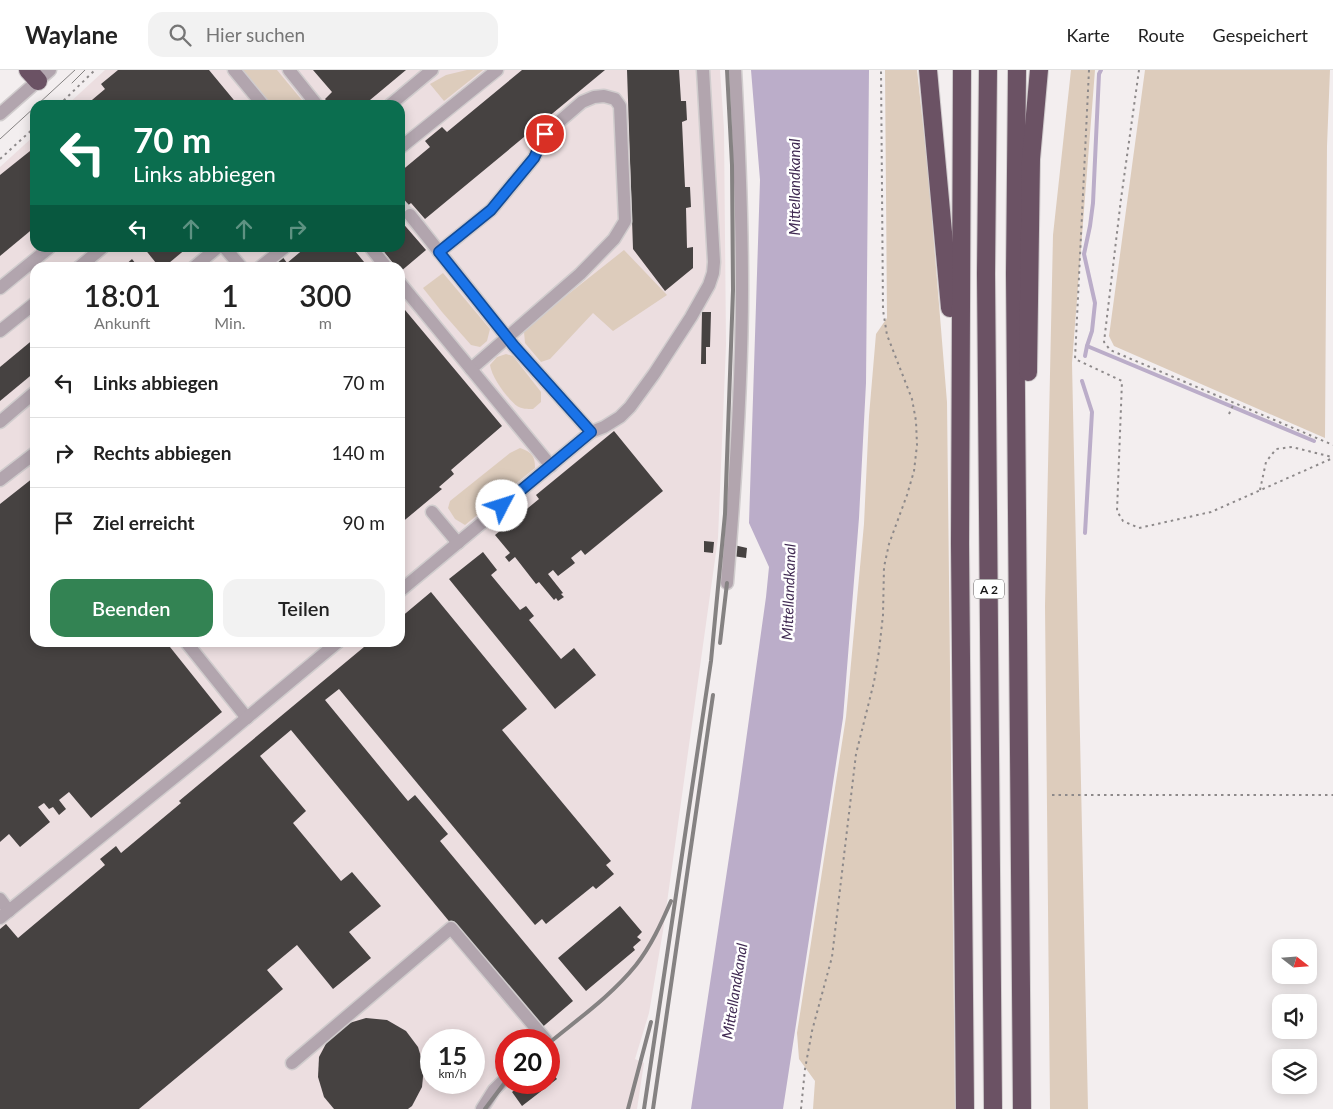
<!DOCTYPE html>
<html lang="de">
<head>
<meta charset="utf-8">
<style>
  :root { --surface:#fff; --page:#f2f2f2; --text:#222; --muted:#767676; --line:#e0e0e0; --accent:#338353 }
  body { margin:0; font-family:Lato,sans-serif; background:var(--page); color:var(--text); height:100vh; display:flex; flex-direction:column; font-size:19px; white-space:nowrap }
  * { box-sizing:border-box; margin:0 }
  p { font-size:16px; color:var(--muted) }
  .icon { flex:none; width:28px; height:28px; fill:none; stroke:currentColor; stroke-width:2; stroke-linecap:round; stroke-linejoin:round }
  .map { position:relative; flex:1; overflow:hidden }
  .sheet { position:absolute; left:30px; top:192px; width:375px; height:385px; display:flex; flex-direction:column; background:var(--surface); border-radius:15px; box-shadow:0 2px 12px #0003 }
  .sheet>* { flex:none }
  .top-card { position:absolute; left:30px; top:30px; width:375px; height:152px; border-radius:15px; box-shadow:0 2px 12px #0003; background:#0b6e4f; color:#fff; overflow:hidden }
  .needle { width:32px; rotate:107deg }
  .tools { position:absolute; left:1272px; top:869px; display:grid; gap:10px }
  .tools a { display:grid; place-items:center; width:45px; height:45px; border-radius:10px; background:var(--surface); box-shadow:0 2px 12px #0003; font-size:25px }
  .speed { position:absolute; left:420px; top:959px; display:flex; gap:10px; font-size:25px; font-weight:700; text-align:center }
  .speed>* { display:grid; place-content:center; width:65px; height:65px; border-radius:50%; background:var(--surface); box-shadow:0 2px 12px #0003; line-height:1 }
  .speed small { font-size:12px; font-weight:400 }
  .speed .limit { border:8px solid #d22; background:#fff; color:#111 }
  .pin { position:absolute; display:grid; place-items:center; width:42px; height:42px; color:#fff; margin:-21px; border:2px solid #fff; border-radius:50%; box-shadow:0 1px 5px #0007 }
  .me { position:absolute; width:55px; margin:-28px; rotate:50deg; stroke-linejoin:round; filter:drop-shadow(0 0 4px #0008) }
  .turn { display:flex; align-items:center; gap:18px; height:105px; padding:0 20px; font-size:22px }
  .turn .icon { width:65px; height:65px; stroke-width:2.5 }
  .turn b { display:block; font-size:35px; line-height:42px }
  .lanes { display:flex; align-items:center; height:48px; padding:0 20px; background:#0003; justify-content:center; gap:25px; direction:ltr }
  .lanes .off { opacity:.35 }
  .eta { display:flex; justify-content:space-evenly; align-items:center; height:85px; text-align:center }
  .eta b { font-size:30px; font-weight:600; line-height:35px }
  .action { display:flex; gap:10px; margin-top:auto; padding:10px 20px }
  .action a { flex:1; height:58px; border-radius:15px; background:var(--accent); color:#fff; font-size:20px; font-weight:600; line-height:58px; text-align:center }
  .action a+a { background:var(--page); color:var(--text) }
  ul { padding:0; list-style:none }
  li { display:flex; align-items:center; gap:15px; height:70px; padding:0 20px; border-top:1px solid var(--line) }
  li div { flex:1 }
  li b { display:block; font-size:19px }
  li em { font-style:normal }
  header { display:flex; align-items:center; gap:30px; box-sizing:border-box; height:70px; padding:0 25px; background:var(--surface); border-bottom:1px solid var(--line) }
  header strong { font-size:24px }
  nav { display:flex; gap:28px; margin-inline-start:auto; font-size:18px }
  .search { width:350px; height:45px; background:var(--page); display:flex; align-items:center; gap:12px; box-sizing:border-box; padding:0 18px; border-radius:15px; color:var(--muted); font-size:19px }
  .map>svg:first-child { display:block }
  .built { fill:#ecdee0; fill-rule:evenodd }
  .green { fill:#ddccbc }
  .water { fill:#bbadc9 }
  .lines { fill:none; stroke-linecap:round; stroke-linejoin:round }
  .stream { stroke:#bbadc9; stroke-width:4 }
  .building { fill:#464241 }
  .minor-tunnel { stroke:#d2cecf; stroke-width:12; stroke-dasharray:12 6; stroke-linecap:butt }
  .minor-casing { stroke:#d0cccd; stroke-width:15 }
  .highway-casing { stroke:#d0cccd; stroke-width:20 }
  .path { stroke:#8d898a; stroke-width:2; stroke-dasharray:2.5 4; stroke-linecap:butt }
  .minor { stroke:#b2a5ae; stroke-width:12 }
  .highway { stroke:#6b5264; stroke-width:18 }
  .tram { stroke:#858282; stroke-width:1 }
  .rail { stroke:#858282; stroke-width:4 }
  .route-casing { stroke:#114b97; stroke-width:12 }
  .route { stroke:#1a73e8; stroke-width:9 }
  .labels { text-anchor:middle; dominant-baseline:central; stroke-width:5; stroke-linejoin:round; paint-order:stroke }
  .shield { fill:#fff; stroke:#5e5d5d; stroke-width:1 }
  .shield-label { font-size:12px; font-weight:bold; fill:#191818 }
  .water-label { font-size:15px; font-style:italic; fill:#412b53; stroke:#fff }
</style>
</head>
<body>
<header>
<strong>Waylane</strong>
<div class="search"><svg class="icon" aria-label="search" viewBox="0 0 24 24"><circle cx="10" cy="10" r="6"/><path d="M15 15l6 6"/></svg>Hier suchen</div>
<nav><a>Karte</a><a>Route</a><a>Gespeichert</a></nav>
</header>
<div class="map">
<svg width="1333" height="1039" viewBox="0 0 1333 1039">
  <rect width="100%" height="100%" fill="#f3eeef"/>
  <!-- built -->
  <path class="built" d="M105,0H720L724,59L726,275L718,468L663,861L649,943L635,989L644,993L637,1039H0V97L35,65V178H400V35H67ZM35,198H400V572H35ZM431,970H474V1012H431ZM506,970H549V1012H506Z"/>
  <!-- green -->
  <g class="green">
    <polygon points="241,0 277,0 306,35 268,35"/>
    <polygon points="467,0 483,0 444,31 430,14 446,5"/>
    <polygon points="885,0 917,0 928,100 947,332 955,1039 813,1039 815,1011 799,989 797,963 846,647 864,454 869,346 876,264 887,248"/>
    <polygon points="1071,0 1095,0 1072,293 1088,1039 1050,1039 1045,536 1053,165"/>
    <polygon points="1145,0 1330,0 1327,76 1325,368 1114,276 1109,266"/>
    <polygon points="624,180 667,225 613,261 593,243 550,289 541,292 525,273 524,262 542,245"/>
    <polygon points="443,203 490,259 487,271 480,277 471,275 442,242 423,218"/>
    <path d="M506,284L513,286L541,322V332L533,339C527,339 522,339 517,336C506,327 492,308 490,295L497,287Z"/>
    <path d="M520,378C531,382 535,385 535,398L465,455L455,449L448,438L450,431L510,383Z"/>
  </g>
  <!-- water -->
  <polygon class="water" points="751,0 869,0 866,313 859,448 843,648 783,1039 691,1039 738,728 766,527 769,497 749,453 760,110"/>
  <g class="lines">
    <!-- stream -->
    <g class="stream">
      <polyline points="1101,0 1099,4 1093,133 1090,156 1084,184 1095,233 1092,261 1087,276 1314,371"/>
      <polyline points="1085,286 1087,276"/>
      <polyline points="1082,311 1092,342 1085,463"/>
    </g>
  </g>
  <!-- building -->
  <g class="building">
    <polygon points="118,0 209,0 238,35 86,35 105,19 101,14"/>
    <polygon points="313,0 406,0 364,35 330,35 325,29 332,22"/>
    <polygon points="522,0 605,0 425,149 411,133 400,142 400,127 404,124 400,120 400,102 430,77 425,71 442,57 447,62"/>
    <polygon points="627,0 679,0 681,31 686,31 687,50 682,52 685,117 690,117 691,137 686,138 687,178 693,177 693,198 665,221 633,179"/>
    <polygon points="35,77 35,157 0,186 0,105"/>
    <polygon points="400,150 426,180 400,202 400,198 397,198 381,178 400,178"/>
    <polygon points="144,178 187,178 163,198 160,198"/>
    <polygon points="305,178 359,178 355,181 369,198 268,198 282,186 287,193"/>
    <polygon points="132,189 139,198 122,198"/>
    <polygon points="400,234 502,356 451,400 454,404 439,417 442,419 400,454"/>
    <polygon points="702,242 711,242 710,277 706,277 706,294 701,294"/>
    <polygon points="35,268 35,302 0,331 0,297"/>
    <polygon points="614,361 663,421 585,485 581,480 571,488 575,493 558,506 553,500 548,504 563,523 561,524 564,527 558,531 556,528 554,530 539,512 536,514 515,487 509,492 505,487 510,483 495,465 539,429 536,425"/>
    <polygon points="33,408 35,411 35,572 166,572 222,642 91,748 69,722 59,730 66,739 59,745 53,737 49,739 44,733 38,737 50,752 20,777 9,764 0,772 0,434"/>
    <polygon points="704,471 714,472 713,483 704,482"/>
    <polygon points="734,475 747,478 746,488 733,486"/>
    <polygon points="483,482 497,500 491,505 520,540 526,536 534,546 529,550 561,589 574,578 596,605 555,639 449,509"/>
    <polygon points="431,522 527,639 502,660 611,791 606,795 614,804 596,819 593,816 546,854 542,849 535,855 339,619 325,630 408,731 415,725 448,764 440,771 573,931 539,960 291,660 260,686 306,741 293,753 341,811 352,802 381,836 349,862 371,888 333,919 297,875 267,900 283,919 139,1039 0,1039 0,859 6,854 18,868 105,795 100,789 116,776 121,783 181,733 179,731 370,572 400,572 400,548"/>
    <polygon points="620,836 642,862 637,867 641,870 633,877 635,880 586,921 558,888"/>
    <polygon points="366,948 387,950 406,961 418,977 424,997 422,1017 412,1036 408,1039 334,1039 324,1027 318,1007 319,987 329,968 346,954"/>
    <polygon points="549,999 557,1009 522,1036 512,1022 524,1012 549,1012"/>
  </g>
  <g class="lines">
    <!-- minor-tunnel -->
    <polyline class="minor-tunnel" points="400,134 410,145"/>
    <defs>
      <g id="minor">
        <polyline points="234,0 263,35"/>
        <polyline points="289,0 317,35"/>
        <polyline points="390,35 432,0"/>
        <polyline points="0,44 50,0"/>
        <polyline points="400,78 497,0"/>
        <polyline points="225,178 242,198"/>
        <polyline points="371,178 387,198"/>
        <polyline points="439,182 491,140 534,88 545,64 582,32 594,27 604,26 615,29 620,36 625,151 614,169 580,204 471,299"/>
        <polyline points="78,198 102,178"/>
        <polyline points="193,198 217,178"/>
        <polyline points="259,198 284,178"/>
        <polyline points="400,213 551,396"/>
        <polyline points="0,218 49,178"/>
        <polyline points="0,261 35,233"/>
        <polyline points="0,352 35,322"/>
        <polyline points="591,362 604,357 620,347 630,337 654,304 691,247 709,215 713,203 714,192 703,0"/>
        <polyline points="0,410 35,383"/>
        <polyline points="432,442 458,473"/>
        <path d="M727,513C735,416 742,317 742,219C742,146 739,73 735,0"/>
        <polyline points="400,521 591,362 514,276 410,145"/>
        <polyline points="186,572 247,648"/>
        <polyline points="0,829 9,841"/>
        <polyline points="0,848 207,681 338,572"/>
        <polyline points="292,993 451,858 546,970"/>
        <polyline points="482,1039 494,1020 506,1008"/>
      </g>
      <g id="highway">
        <polyline points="28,0 38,11"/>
        <polyline points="928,0 950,238"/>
        <polyline points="962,0 960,474 965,1039"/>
        <polyline points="988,0 986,204 993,1039"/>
        <polyline points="1017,0 1015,204 1022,1039"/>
        <polyline points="1028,302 1031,89 1039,0"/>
      </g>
    </defs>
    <!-- minor casing -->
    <use href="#minor" class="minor-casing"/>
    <!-- highway casing -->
    <use href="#highway" class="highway-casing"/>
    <!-- path -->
    <g class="path">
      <polyline points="1089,0 1075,289 1122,311 1117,441 1123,451 1139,458 1211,442 1333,388"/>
      <polyline points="1139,0 1121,129 1104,272 1110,280 1333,375"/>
      <polyline points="59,35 95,0"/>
      <polyline points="0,89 35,57"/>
      <polyline points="1229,344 1234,333"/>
      <polyline points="1260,420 1266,392 1276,379 1292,377 1332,387"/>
      <polyline points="1052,725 1333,725"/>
      <polyline points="801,1039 805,999 812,961 832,887 856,684 874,612 879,581 883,545 884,497 889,474 907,425 914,401 917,375 916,351 912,329 887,265 883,240 881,0"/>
    </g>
    <!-- minor -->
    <use href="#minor" class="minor"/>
    <!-- highway -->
    <use href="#highway" class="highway"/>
    <!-- tram -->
    <g class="tram">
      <polyline points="72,13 85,0"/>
      <polyline points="37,35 75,0"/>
      <polyline points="0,69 35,37"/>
    </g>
    <!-- rail -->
    <g class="rail">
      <polyline points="720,573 727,513"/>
      <path d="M549,973C578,949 612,925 636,895C651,876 661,854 671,831"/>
      <polyline points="485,1039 506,1011"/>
      <polyline points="628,1039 651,952"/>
      <polyline points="644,1039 711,591 725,444 733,220 732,95 727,0"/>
      <polyline points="653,1039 713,625"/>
    </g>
  </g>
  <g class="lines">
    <defs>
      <polyline id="route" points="502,436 591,362 514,276 439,182 491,140 534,88 545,64"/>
    </defs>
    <!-- route casing -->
    <use href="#route" class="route-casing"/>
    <!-- route -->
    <use href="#route" class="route"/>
  </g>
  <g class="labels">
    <!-- shield labels -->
    <rect class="shield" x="974" y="509.5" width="30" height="19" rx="4"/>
    <g class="shield-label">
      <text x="989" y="519">A 2</text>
    </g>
    <!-- water labels -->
    <g class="water-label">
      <text transform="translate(794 117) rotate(-90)">Mittellandkanal</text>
      <text transform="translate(788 522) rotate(-88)">Mittellandkanal</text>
      <text transform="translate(734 921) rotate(-81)">Mittellandkanal</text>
    </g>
  </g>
</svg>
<div class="tools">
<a><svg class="needle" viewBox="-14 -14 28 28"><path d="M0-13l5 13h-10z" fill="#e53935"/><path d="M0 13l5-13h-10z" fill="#767676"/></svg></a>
<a><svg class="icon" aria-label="sound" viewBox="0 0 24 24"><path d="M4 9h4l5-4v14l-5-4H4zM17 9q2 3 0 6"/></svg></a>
<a><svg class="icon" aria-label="layers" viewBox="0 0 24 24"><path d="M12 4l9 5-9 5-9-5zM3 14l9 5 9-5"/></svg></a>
</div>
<div class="speed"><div>15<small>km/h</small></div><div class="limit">20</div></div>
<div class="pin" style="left:545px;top:64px;background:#d93025"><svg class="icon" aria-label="arrive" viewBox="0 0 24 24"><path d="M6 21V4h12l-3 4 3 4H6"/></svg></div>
<svg class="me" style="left:502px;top:436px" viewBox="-20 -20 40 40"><circle r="19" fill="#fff"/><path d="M0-13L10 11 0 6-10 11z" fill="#1a73e8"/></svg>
<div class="top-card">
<div class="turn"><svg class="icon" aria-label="left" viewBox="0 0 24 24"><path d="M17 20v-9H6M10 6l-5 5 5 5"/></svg><div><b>70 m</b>Links abbiegen</div></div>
<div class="lanes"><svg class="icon" aria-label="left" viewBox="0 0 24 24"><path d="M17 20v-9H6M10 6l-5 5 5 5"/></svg><svg class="icon off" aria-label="ahead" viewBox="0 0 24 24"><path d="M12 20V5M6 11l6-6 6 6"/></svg><svg class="icon off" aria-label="ahead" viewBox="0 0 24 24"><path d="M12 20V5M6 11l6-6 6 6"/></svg><svg class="icon off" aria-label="right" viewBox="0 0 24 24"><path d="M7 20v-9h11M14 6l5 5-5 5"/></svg></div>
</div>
<section class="sheet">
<div class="eta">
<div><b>18:01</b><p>Ankunft</p></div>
<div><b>1</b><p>Min.</p></div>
<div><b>300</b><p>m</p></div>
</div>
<ul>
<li><svg class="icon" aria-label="left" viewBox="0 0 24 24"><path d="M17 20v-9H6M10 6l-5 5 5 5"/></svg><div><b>Links abbiegen</b></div><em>70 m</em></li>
<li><svg class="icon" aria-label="right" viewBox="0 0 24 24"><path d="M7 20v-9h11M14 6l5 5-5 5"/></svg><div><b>Rechts abbiegen</b></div><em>140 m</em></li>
<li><svg class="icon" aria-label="arrive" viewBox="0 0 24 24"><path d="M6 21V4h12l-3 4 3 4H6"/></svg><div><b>Ziel erreicht</b></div><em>90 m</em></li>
</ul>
<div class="action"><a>Beenden</a><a>Teilen</a></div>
</section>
</div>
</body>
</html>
